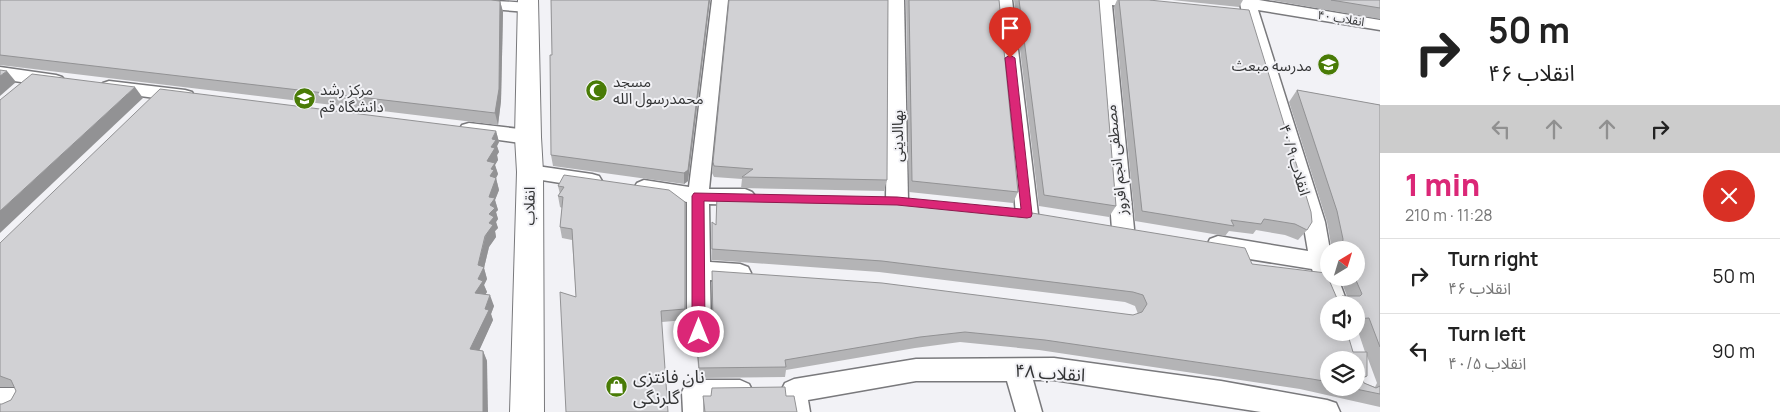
<!DOCTYPE html>
<html lang="en">
<head>
<meta charset="utf-8">
<style>
  :root { --surface:#fff; --page:#f2f2f2; --text:#222; --muted:#767676; --line:#e0e0e0; --accent:#db2777 }
  body { margin:0; font-family:Manrope,"Noto Sans Arabic",sans-serif; background:var(--page); color:var(--text); height:100vh; display:flex; flex-direction:column; font-size:19px; white-space:nowrap }
  * { box-sizing:border-box; margin:0 }
  p { font-size:16px; color:var(--muted) }
  .icon { flex:none; width:28px; height:28px; fill:none; stroke:currentColor; stroke-width:2; stroke-linecap:round; stroke-linejoin:round }
  .map { position:relative; flex:1; overflow:hidden }
  .sheet { display:flex; flex-direction:column; background:var(--surface); width:400px }
  .sheet>* { flex:none }
  .guide { background:#fff; color:var(--text); overflow:hidden }
  .needle { width:32px; rotate:38deg }
  .fabs { position:absolute; left:1320px; top:241px; display:grid; gap:10px }
  .fabs a { display:grid; place-items:center; width:45px; height:45px; border-radius:50%; background:var(--surface); box-shadow:0 2px 12px #0003; font-size:25px }
  .pin { position:absolute; display:grid; place-items:center; width:42px; height:42px; color:#fff; margin:-51px -21px; border-radius:50% 50% 50% 0; rotate:-45deg; box-shadow:0 0 5px #0007 }
  .pin .icon { rotate:45deg }
  .me { position:absolute; width:55px; margin:-28px; rotate:0deg; stroke-linejoin:round; filter:drop-shadow(0 0 4px #0008) }
  .turn { display:flex; align-items:center; gap:18px; height:105px; padding:0 25px; font-size:22px }
  .turn .icon { width:65px; height:65px; stroke-width:2.5 }
  .turn b { display:block; font-size:35px; line-height:42px }
  .lanes { display:flex; align-items:center; height:48px; padding:0 25px; background:#0003; justify-content:center; gap:25px; direction:ltr }
  .lanes .off { opacity:.35 }
  .round { display:grid; place-items:center; flex:none; width:52px; height:52px; border-radius:26px; background:var(--page) }
  .head { display:flex; align-items:center; justify-content:space-between; height:85px; padding:0 25px }
  h1 { font-size:30px; font-weight:800; line-height:38px; color:var(--accent) }
  ul { padding:0; list-style:none }
  li { display:flex; align-items:center; gap:15px; height:75px; padding:0 25px; border-top:1px solid var(--line) }
  li div { flex:1 }
  li b { display:block; font-size:19px }
  li em { font-style:normal }
  main { display:flex; flex:1; min-height:0 }
  .map>svg:first-child { display:block }
  .lines { fill:none; stroke-linecap:round; stroke-linejoin:round }
  .minor-casing { stroke:#79797c; stroke-width:3 }
  .secondary-casing { stroke:#79797c; stroke-width:2 }
  .minor { fill:#fff; fill-rule:evenodd }
  .secondary { fill:#fff; fill-rule:evenodd }
  .wall { fill:#b4b4b6; fill-rule:evenodd }
  .shaded-wall { fill:#929294 }
  .building { fill:#d1d1d4; stroke:#929294 }
  .route { fill:#db2777; stroke:#8e194d }
  .labels { text-anchor:middle; dominant-baseline:central; stroke-width:4; stroke-linejoin:round; paint-order:stroke }
  .far-street-label { font-size:12px; fill:#343536; stroke:#f2f2f6 }
  .poi-label { font-size:15px; fill:#343536; stroke:#f2f2f6; text-anchor:start }
  .street-label { font-size:15px; fill:#343536; stroke:#f2f2f6 }
  .near-street-label { font-size:18px; fill:#343536; stroke:#f2f2f6 }
  .near-poi-label { font-size:18px; fill:#343536; stroke:#f2f2f6; text-anchor:start }
</style>
</head>
<body>
<main>
<div class="map">
<svg width="1380" height="412" viewBox="0 0 1380 412">
  <rect width="100%" height="100%" fill="#f2f2f6"/>
  <g class="lines">
    <defs>
      <g id="minor">
        <path d="M432,0C465,0 502,0 534,4L536,7L534,10L528,12L440,5L434,3Z"/>
        <polygon points="712,0 728,0 709,189 745,189 752,192 756,197 752,202 745,205 709,204 710,262 740,264 748,267 751,273 748,279 740,282 710,280 711,332 708,339 699,342 690,339 687,332 687,202 637,193 634,188 637,183 644,180 689,187"/>
        <polygon points="888,0 904,0 908,201 904,207 897,209 890,207 886,201"/>
        <polygon points="996,0 1012,0 1038,214 1035,220 1027,222 1019,220 1016,214"/>
        <polygon points="1095,0 1149,0 1154,4 1152,7 1146,9 1112,5 1134,229 1131,235 1123,237 1115,235 1112,229"/>
        <polygon points="1242,0 1259,0 1380,20 1380,30 1258,10 1325,222 1330,250 1329,278 1338,278 1348,305 1329,305 1329,312 1324,305 1312,269 1218,254 1210,251 1207,245 1210,239 1218,236 1308,251 1303,222 1244,19 1241,15 1242,13 1240,3"/>
        <polygon points="0,67 56,75 62,77 65,81 62,85 56,87 0,79"/>
        <polygon points="109,81 185,90 192,92 194,96 192,100 185,102 103,91 100,87 103,83"/>
        <polygon points="469,123 528,130 535,132 538,137 535,142 528,144 462,135 459,130 462,125"/>
        <polygon points="530,165 592,174 599,176 602,181 599,186 592,188 523,177 520,172 523,167"/>
        <polygon points="1054,358 1221,381 1327,400 1336,403 1340,412 1261,412 1054,380 1033,380 1042,412 1016,412 1007,381 916,381 808,400 810,412 784,412 781,391 785,383 794,379 916,359"/>
        <polygon points="695,380 740,380 749,384 753,392 749,400 740,404 709,404 709,412 683,412 682,392 686,384"/>
        <polygon points="0,388 15,388 24,392 28,400 24,408 15,412 0,412"/>
      </g>
      <polygon id="secondary" points="518,0 538,0 541,137 543,172 544,412 510,412 517,172 515,137"/>
    </defs>
    <!-- minor casing -->
    <use href="#minor" class="minor-casing"/>
    <!-- secondary casing -->
    <use href="#secondary" class="secondary-casing"/>
    <!-- minor -->
    <use href="#minor" class="minor"/>
    <!-- secondary -->
    <use href="#secondary" class="secondary"/>
  </g>
  <!-- wall -->
  <g class="wall">
    <polygon points="0,0 500,1 503,12 501,101 498,125 0,65"/>
    <polygon points="551,0 710,0 688,181 684,184 553,166 551,155 552,55"/>
    <polygon points="906,0 999,0 1018,192 1013,203 909,192"/>
    <polygon points="1014,0 1099,0 1116,206 1109,217 1039,206"/>
    <polygon points="1117,0 1119,0 1307,230 1298,240 1285,235 1256,230 1253,234 1229,231 1225,236 1135,221 1114,7"/>
    <polygon points="1172,0 1243,0 1239,7"/>
    <polygon points="1270,0 1380,0 1380,19"/>
    <path d="M1297,90L1380,105V407L1300,389L1039,350L960,342L915,348L786,370L785,377L699,378L696,343V333H700L709,330L713,323L712,271L1133,315L1138,314L1135,306L1125,302L879,272L712,260V222L716,225L1252,264L1338,300L1342,296H1347L1340,278H1356V250H1332L1327,222L1289,102ZM1329,305H1356V328H1357L1365,352H1353ZM1367,356L1377,383L1375,387L1364,383L1363,379L1367,376ZM1329,360L1356,388H1329Z"/>
    <polygon points="496,131 499,142 497,146 499,152 497,155 498,160 495,165 498,174 496,178 499,190 495,200 498,210 496,212 498,219 496,222 498,228 495,231 496,237 489,247 484,268 487,279 484,285 487,292 485,295 494,306 491,314 493,320 479,350 483,351 487,361 2,404 11,400 16,391 14,386 0,387 0,243"/>
    <polygon points="713,162 887,180 884,191 741,188 742,179 714,177 712,173"/>
    <polygon points="558,186 685,202 685,320 662,322 576,297 572,240 562,238 560,227 562,208 560,207 558,196 560,194"/>
    <polygon points="703,396 786,396 797,412 703,412"/>
  </g>
  <!-- shaded-wall -->
  <g class="shaded-wall">
    <polygon points="709,0 710,0 688,181 684,184 684,173"/>
    <polygon points="500,1 503,12 501,101 498,125 495,113"/>
    <polygon points="7,71 16,82 0,96 0,76"/>
    <polygon points="135,87 143,98 0,233 0,211"/>
    <polygon points="496,131 499,142 497,146 499,152 497,155 498,160 495,165 498,174 496,178 499,190 495,200 498,210 496,212 498,219 496,222 498,228 495,231 496,237 489,247 484,268 487,279 484,285 487,292 479,304 475,293 478,279 478,265 489,223 489,214 487,161 491,147 492,139"/>
    <polygon points="490,295 494,306 491,314 493,320 475,360 470,349"/>
    <polygon points="483,351 487,361 488,412 483,412"/>
  </g>
  <!-- building -->
  <g class="building">
    <polygon points="0,0 491,0 500,1 499,89 495,113 0,55"/>
    <polygon points="551,0 709,0 688,170 684,173 551,155 550,55 552,55"/>
    <polygon points="729,0 888,0 887,180 742,177 753,169 714,166 713,162"/>
    <polygon points="909,0 999,0 1018,192 912,181"/>
    <polygon points="1019,0 1099,0 1116,206 1044,195"/>
    <polygon points="1119,0 1149,0 1249,10 1311,212 1312,222 1307,230 1295,224 1264,219 1261,224 1231,220 1234,226 1142,211"/>
    <polygon points="1331,0 1380,0 1380,8"/>
    <polygon points="0,70 7,71 0,76"/>
    <polygon points="32,74 135,87 0,211 0,100"/>
    <polygon points="160,89 496,131 492,139 496,140 491,147 495,148 487,161 495,163 491,169 494,170 490,176 496,178 489,197 495,198 490,205 495,208 489,214 494,217 489,223 493,225 485,236 478,265 484,267 478,279 483,281 475,293 490,295 485,309 489,310 470,349 483,351 483,412 0,412 0,404 2,404 11,400 16,391 11,380 0,376 0,243"/>
    <polygon points="1297,90 1380,105 1380,347 1369,318 1356,319 1356,305 1329,305 1329,332 1347,332 1353,352 1367,352 1367,376 1362,378 1364,383 1376,388 1380,386 1380,394 1351,388 1356,388 1356,360 1329,360 1329,382 1312,379 1045,340 965,332 920,337 785,360 786,367 699,368 696,333 700,333 709,330 713,322 712,271 882,283 1133,315 1142,312 1147,304 1143,295 1133,292 882,261 712,249 712,222 716,225 717,195 900,200 1032,213 1245,248 1252,264 1326,273 1339,303 1341,302 1342,296 1360,296 1362,294 1355,278 1356,278 1356,250 1342,250 1343,239 1337,211"/>
    <polygon points="564,175 669,190 685,202 685,309 661,311 668,412 566,412 560,292 576,297 572,229 560,227 563,197 558,196 564,187 558,186"/>
    <polygon points="785,387 786,396 794,396 797,412 705,412 703,396 711,396 712,388"/>
  </g>
  <!-- route -->
  <polygon class="route" points="1010,55 1015,58 1032,214 1031,217 1027,218 897,205 704,201 705,332 703,336 699,338 694,336 692,332 692,196 694,193 897,197 1021,209 1005,58"/>
  <!-- icons -->
  <defs>
    <symbol id="school-disc" viewBox="-11 -11 22 22"><circle r="9.5" fill="#497b06" stroke="#f2f2f6"/><path d="M0-5L7-2L0 1L-7-2ZM-4 1L0 2.5L4 1V4Q0 6-4 4Z" fill="#fff"/></symbol>
    <symbol id="mosque-disc" viewBox="-11 -11 22 22"><circle r="9.5" fill="#497b06" stroke="#f2f2f6"/><path d="M3.5-4.9A6 6 0 1 0 3.5 4.9A5 5 0 1 1 3.5-4.9Z" fill="#fff"/></symbol>
    <symbol id="university-disc" viewBox="-11 -11 22 22"><circle r="9.5" fill="#497b06" stroke="#f2f2f6"/><path d="M0-5L7-2L0 1L-7-2ZM-4 1L0 2.5L4 1V4Q0 6-4 4Z" fill="#fff"/></symbol>
    <symbol id="shop-disc" viewBox="-11 -11 22 22"><circle r="9.5" fill="#497b06" stroke="#f2f2f6"/><path d="M-5-2.5h2.3a2.7 3.5 0 0 1 5.4 0H5L5.5 6h-11ZM-1.5-2.5h3a1.5 2.3 0 0 0-3 0Z" fill="#fff"/></symbol>
  </defs>
  <g fill-rule="evenodd">
    <use href="#school-disc" x="1316" y="52" width="25" height="25"/>
    <use href="#mosque-disc" x="584" y="78" width="25" height="25"/>
    <use href="#university-disc" x="292" y="86" width="25" height="25"/>
    <use href="#shop-disc" x="604" y="374" width="25" height="25"/>
  </g>
  <g class="labels">
    <!-- far-street labels -->
    <g class="far-street-label">
      <text transform="translate(1341 18) rotate(9)">انقلاب ۴۰</text>
    </g>
    <!-- poi labels -->
    <g class="poi-label">
      <text x="1312" y="65" text-anchor="end">مدرسه مبعث</text>
      <text x="613" y="81">مسجد<tspan x="613" dy="17">محمدرسول الله</tspan></text>
      <text x="320" y="89">مرکز رشد<tspan x="320" dy="17">دانشگاه قم</tspan></text>
    </g>
    <!-- street labels -->
    <g class="street-label">
      <text transform="translate(897 136) rotate(-90)">بهاالدینی</text>
      <text transform="translate(1116 160) rotate(-96)">مصطفی انجم افروز</text>
      <text transform="translate(1295 160) rotate(73)">انقلاب ۴۰/۹</text>
      <text transform="translate(529 206) rotate(-89)">انقلاب</text>
    </g>
    <!-- near-street labels -->
    <g class="near-street-label">
      <text transform="translate(1050 372) rotate(4)">انقلاب ۴۸</text>
    </g>
    <!-- near-poi labels -->
    <g class="near-poi-label">
      <text x="633" y="376">نان فانتزی<tspan x="633" dy="21">گلرنگی</tspan></text>
    </g>
  </g>
</svg>
<div class="fabs">
<a><svg class="needle" viewBox="-14 -14 28 28"><path d="M0-13l5 13h-10z" fill="#e53935"/><path d="M0 13l5-13h-10z" fill="#767676"/></svg></a>
<a><svg class="icon" aria-label="sound" viewBox="0 0 24 24"><path d="M4 9h4l5-4v14l-5-4H4zM17 9q2 3 0 6"/></svg></a>
<a><svg class="icon" aria-label="layers" viewBox="0 0 24 24"><path d="M12 4l9 5-9 5-9-5zM3 14l9 5 9-5"/></svg></a>
</div>
<div class="pin" style="left:1010px;top:58px;background:#d93025"><svg class="icon" aria-label="arrive" viewBox="0 0 24 24"><path d="M6 21V4h12l-3 4 3 4H6"/></svg></div>
<svg class="me" style="left:699px;top:332px" viewBox="-20 -20 40 40"><circle r="17" fill="#db2777" stroke="#fff" stroke-width="3"/><path d="M0-11L8 9 0 5-8 9z" fill="#fff"/></svg>
</div>
<section class="sheet">
<div class="guide">
<div class="turn"><svg class="icon" aria-label="right" viewBox="0 0 24 24"><path d="M7 20v-9h11M14 6l5 5-5 5"/></svg><div><b>50 m</b>انقلاب ۴۶</div></div>
<div class="lanes"><svg class="icon off" aria-label="left" viewBox="0 0 24 24"><path d="M17 20v-9H6M10 6l-5 5 5 5"/></svg><svg class="icon off" aria-label="ahead" viewBox="0 0 24 24"><path d="M12 20V5M6 11l6-6 6 6"/></svg><svg class="icon off" aria-label="ahead" viewBox="0 0 24 24"><path d="M12 20V5M6 11l6-6 6 6"/></svg><svg class="icon" aria-label="right" viewBox="0 0 24 24"><path d="M7 20v-9h11M14 6l5 5-5 5"/></svg></div>
</div>
<div class="head"><div><h1>1 min</h1><p>210 m · 11:28</p></div><a class="round" style="background:#d93025;color:#fff"><svg class="icon" aria-label="close" viewBox="0 0 24 24"><path d="M6 6l12 12M18 6L6 18"/></svg></a></div>
<ul>
<li><svg class="icon" aria-label="right" viewBox="0 0 24 24"><path d="M7 20v-9h11M14 6l5 5-5 5"/></svg><div><b>Turn right</b><p>انقلاب ۴۶</p></div><em>50 m</em></li>
<li><svg class="icon" aria-label="left" viewBox="0 0 24 24"><path d="M17 20v-9H6M10 6l-5 5 5 5"/></svg><div><b>Turn left</b><p>انقلاب ۴۰/۵</p></div><em>90 m</em></li>
</ul>
</section>
</main>
</body>
</html>
